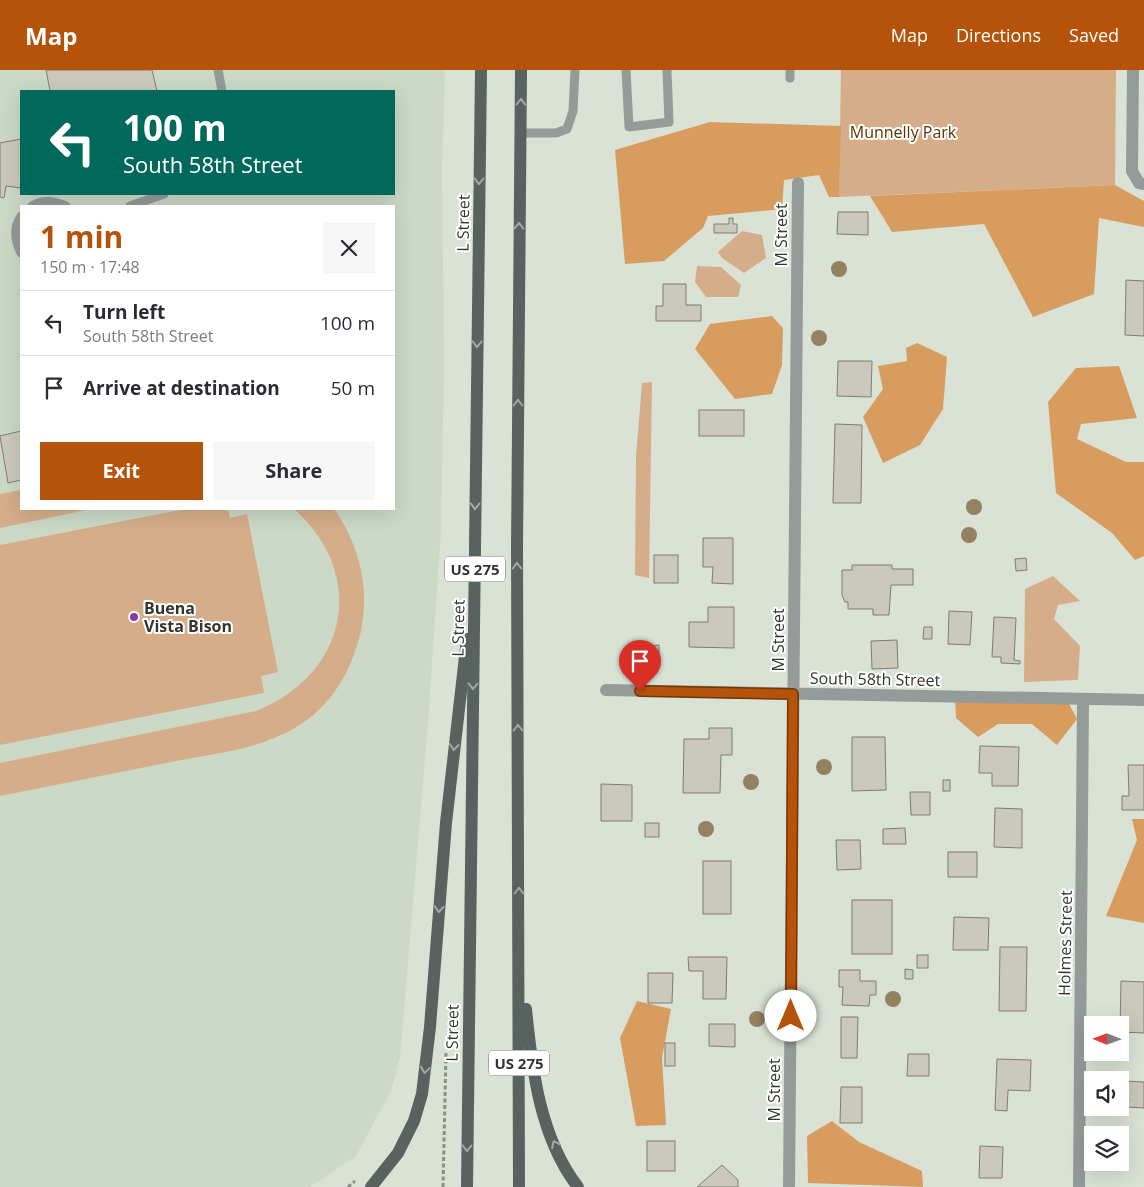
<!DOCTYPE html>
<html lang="en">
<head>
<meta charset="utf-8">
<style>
  :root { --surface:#fff; --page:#f7f7f7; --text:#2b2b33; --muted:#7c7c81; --line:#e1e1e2; --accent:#b45309 }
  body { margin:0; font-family:"Open Sans",sans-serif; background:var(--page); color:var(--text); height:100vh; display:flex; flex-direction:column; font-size:19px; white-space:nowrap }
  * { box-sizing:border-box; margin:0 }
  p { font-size:16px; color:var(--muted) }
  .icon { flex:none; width:28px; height:28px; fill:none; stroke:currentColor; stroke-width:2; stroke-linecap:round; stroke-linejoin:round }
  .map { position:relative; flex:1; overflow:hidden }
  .sheet { position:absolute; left:20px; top:135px; width:375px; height:305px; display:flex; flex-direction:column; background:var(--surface); border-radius:0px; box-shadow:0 5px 20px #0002 }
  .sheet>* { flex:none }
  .guide { position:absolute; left:20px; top:20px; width:375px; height:105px; border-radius:0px; box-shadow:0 5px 20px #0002; background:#00695c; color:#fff; overflow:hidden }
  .needle { width:32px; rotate:271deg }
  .controls { position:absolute; left:1084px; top:946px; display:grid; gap:10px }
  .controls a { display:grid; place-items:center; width:45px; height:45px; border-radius:0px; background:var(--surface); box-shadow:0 5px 20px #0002; font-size:25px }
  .pin { position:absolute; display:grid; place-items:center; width:42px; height:42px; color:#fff; margin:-51px -21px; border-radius:50% 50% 50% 0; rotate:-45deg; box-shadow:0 0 5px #0007 }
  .pin .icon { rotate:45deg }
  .me { position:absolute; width:55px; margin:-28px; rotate:0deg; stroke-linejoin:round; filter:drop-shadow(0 0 4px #0008) }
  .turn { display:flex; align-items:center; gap:18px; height:105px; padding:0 20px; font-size:22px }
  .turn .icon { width:65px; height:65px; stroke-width:2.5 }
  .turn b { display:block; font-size:35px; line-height:42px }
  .round { display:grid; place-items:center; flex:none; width:52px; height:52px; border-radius:0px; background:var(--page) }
  .overview { display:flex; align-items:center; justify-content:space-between; height:85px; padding:0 20px }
  h1 { font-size:30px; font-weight:700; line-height:38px; color:var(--accent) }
  .action { display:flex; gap:10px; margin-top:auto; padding:10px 20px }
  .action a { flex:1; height:58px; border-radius:0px; background:var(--accent); color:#fff; font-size:20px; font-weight:700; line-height:58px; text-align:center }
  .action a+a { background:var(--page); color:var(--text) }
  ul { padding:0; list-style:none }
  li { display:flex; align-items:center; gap:15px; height:65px; padding:0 20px; border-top:1px solid var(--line) }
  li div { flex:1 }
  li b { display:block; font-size:19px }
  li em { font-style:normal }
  header { display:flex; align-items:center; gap:30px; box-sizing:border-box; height:70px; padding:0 25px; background:var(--accent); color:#fff }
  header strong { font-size:24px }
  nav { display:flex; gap:28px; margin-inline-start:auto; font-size:18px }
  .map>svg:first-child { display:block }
  .built { fill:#ccd9c6; fill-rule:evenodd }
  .green { fill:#d5ae89 }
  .forest { fill:#d89c5e }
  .building { fill:#cbc9bb; stroke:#7f7d70 }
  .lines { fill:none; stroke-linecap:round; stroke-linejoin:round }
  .path { stroke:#8a9087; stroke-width:3; stroke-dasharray:4 2.5; stroke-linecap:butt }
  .lane { stroke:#959b99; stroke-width:9 }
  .street { stroke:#959b99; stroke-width:12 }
  .primary { stroke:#58635f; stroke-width:12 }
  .tree { fill:#938160 }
  .oneway { stroke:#a3a9a7 }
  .route-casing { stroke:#753606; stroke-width:12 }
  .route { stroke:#b45309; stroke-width:9 }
  .poi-dot { fill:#9237a1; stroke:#fff; stroke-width:2 }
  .labels { text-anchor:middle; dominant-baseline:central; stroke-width:4; stroke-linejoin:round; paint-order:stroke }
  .shield { fill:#fff; stroke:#70726e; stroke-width:1 }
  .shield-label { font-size:15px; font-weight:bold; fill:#323530 }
  .park-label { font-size:16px; fill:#593200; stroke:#fff }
  .street-label { font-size:16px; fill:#323530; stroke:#fff }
  .poi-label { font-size:16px; font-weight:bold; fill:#323530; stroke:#fff; text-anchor:start }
</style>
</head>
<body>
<header>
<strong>Map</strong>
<nav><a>Map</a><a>Directions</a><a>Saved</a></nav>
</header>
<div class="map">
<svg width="1144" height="1117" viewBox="0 0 1144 1117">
  <rect width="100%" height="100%" fill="#dae2d6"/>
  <!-- built -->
  <path class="built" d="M0,0H445L442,98L444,297L441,461L429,639L400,987L391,1021L356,1086L310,1117H0ZM21,21H394V124H21ZM21,136H394V439H21Z"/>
  <!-- green -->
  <g class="green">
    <polygon points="841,0 1116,0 1115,115 839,127"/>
    <polygon points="742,161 762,165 766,188 744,203 722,188 718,182"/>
    <polygon points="697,196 721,197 741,215 738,227 706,227 695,212"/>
    <polygon points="652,312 649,508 635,505 636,386 642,313"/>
    <polygon points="21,420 21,439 91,439 0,458 0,424"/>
    <polygon points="185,439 228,439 230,448 247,444 278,602 261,606 264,623 0,675 0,475"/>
    <path d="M294,439H334C359,474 370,517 361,561C353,596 335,631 304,652C266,679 216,683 171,692C114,703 57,715 0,726V693L256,641C347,605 369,506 294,439Z"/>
    <polygon points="1053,506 1080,531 1058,535 1054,549 1080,576 1078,610 1024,612 1025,519"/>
  </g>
  <!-- forest -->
  <g class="forest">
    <polygon points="710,52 841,56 839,127 829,127 819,105 784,110 782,139 708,146 703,158 664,191 625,194 615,80"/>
    <polygon points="1115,115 1144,131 1144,157 1099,148 1094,224 1033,247 984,154 892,162 870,126"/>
    <polygon points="772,246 783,258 782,295 772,324 735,329 695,279 710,254"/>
    <polygon points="917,273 947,287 943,339 920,375 883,393 863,347 883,319 878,296 907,291 906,278"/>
    <polygon points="1119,296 1137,348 1081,354 1077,369 1126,392 1144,392 1144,486 1135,490 1112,463 1056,423 1048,332 1076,298"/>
    <polygon points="955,629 1067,630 1077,649 1057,675 1032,654 998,654 978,667 956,648"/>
    <polygon points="1132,749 1144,749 1144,853 1106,846 1137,770"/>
    <polygon points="637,931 671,939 662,988 666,1055 636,1056 620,968"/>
    <polygon points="832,1051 859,1072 922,1101 923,1117 808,1113 807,1066"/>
  </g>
  <!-- building -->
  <g class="building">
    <polygon points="46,0 152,0 157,21 50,21"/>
    <polygon points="21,69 21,118 6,116 4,128 0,127 0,73"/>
    <polygon points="838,142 868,142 868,165 837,164"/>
    <polygon points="729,148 733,148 733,154 737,154 737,163 714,163 714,154 729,154"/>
    <polygon points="1126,210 1144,211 1144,266 1125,265"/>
    <polygon points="663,214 686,214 686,235 701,235 701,251 656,251 656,236 663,236"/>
    <polygon points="838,291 872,291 871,327 837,326"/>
    <rect x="699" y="340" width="45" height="26"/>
    <polygon points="835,354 862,355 861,433 833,433"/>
    <polygon points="21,361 21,410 8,413 0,366"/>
    <polygon points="703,468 733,468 733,514 712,513 713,497 703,497"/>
    <rect x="654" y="485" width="24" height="28"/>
    <polygon points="1026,488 1027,500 1016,501 1015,489"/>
    <polygon points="852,495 892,495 892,499 913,499 913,515 891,515 889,545 873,545 873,539 848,539 848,532 845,532 842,525 842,500 852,500"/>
    <polygon points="708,537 734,537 734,578 689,577 689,552 708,552"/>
    <polygon points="949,541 972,542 970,575 948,574"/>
    <polygon points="994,547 1016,548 1014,590 1020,591 1020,594 1001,593 1001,587 992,587"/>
    <polygon points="924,557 932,557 932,569 923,569"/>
    <polygon points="897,570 898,598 872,599 871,571"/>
    <polygon points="659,575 659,590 649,590 649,576"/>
    <polygon points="709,658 732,658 732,685 721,685 720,723 683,723 684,669 709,669"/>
    <polygon points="852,667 885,667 886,720 852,721"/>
    <polygon points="980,676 1019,677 1018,716 992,716 992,703 979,703"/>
    <polygon points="1128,695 1144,695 1144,740 1122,740 1122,726 1129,726"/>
    <rect x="943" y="710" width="7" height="11"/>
    <polygon points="601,714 632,715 632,751 601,751"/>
    <polygon points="910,722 930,722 930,745 911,745"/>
    <polygon points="995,738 1022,739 1022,778 994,777"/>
    <rect x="645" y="753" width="14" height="14"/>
    <polygon points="905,758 906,774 883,774 883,759"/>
    <polygon points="836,770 860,770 861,799 837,800"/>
    <rect x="948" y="782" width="29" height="25"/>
    <rect x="703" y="791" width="28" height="53"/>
    <rect x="852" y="830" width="40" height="54"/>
    <polygon points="954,847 989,848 988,880 953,880"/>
    <polygon points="1000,877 1027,877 1026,941 999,941"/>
    <rect x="917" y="885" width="11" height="13"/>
    <polygon points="688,887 727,887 726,929 703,929 703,901 689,901"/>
    <polygon points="905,899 913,900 913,909 905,909"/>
    <polygon points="839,900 860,900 860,911 876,911 876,925 870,925 869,936 842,935 843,917 839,917"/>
    <polygon points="648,903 673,903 672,933 648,933"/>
    <polygon points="1121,911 1144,912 1144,963 1120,962"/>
    <polygon points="841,947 858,947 857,988 841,988"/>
    <polygon points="709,954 735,954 735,977 709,976"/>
    <rect x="665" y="973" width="10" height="23"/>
    <polygon points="908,984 929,984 929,1006 907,1006"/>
    <polygon points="997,989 1031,990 1030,1021 1008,1020 1007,1041 995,1040"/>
    <polygon points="1122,1011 1144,1012 1144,1038 1128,1037 1129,1029 1121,1029"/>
    <polygon points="841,1017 862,1017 862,1053 840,1053"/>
    <rect x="647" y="1071" width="28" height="30"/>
    <polygon points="980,1076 1003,1077 1002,1108 979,1108"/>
    <polygon points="722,1095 738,1110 738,1117 697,1117"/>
  </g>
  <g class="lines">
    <!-- path -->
    <g class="path">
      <polyline points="348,1117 355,1111"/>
      <polyline points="443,1117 446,983"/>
    </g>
    <!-- lane -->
    <g class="lane">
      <polyline points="218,0 222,21"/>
      <polyline points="626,0 629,57 669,52 667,0"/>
      <polyline points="790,0 790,8"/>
      <polyline points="520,63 556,63 567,59 573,41 575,0"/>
      <path d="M32,136C43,129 54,131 66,136"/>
      <polyline points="130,136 164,124"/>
      <path d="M21,146C13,158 15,171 21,183"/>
    </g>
    <!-- street -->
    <g class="street">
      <polyline points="1133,0 1132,101 1139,113 1144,114"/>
      <polyline points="606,620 1144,630"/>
      <polyline points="789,1117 798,113"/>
      <polyline points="1079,1117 1083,629"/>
    </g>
    <!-- primary -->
    <g class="primary">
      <path d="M526,939C532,1000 540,1068 578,1117"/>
      <polyline points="371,1117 398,1083 414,1051 422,1024 430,957 446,753 467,569"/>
      <polyline points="467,1117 481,0"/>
      <polyline points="519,1117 517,478 521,0"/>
    </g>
  </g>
  <!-- trees -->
  <g class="tree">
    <circle cx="839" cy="199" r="8"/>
    <circle cx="819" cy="268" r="8"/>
    <circle cx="974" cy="437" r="8"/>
    <circle cx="969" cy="465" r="8"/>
    <circle cx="824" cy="697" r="8"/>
    <circle cx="751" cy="712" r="8"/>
    <circle cx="706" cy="759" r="8"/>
    <circle cx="893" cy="929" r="8"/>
    <circle cx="757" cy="949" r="8"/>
  </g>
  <!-- one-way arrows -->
  <defs><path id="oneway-chevron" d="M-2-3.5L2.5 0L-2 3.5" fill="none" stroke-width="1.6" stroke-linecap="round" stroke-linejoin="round" transform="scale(1.25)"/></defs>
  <g class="oneway">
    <use href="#oneway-chevron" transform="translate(521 32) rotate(-89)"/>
    <use href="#oneway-chevron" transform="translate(479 111) rotate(91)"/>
    <use href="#oneway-chevron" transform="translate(519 156) rotate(-89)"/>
    <use href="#oneway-chevron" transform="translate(477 274) rotate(91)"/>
    <use href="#oneway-chevron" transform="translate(518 333) rotate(-90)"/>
    <use href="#oneway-chevron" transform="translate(475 436) rotate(91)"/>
    <use href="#oneway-chevron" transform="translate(517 496) rotate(-90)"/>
    <use href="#oneway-chevron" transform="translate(473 616) rotate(91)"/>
    <use href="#oneway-chevron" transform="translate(518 658) rotate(-90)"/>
    <use href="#oneway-chevron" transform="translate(454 677) rotate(96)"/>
    <use href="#oneway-chevron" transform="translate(519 821) rotate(-90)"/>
    <use href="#oneway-chevron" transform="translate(439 839) rotate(94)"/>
    <use href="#oneway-chevron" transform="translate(425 1000) rotate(98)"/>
    <use href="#oneway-chevron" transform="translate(555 1074) rotate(-115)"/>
    <use href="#oneway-chevron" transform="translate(467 1078) rotate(91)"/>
  </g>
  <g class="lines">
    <defs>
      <polyline id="route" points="640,621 793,624 791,946"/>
    </defs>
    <!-- route casing -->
    <use href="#route" class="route-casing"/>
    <!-- route -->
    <use href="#route" class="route"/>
  </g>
  <!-- markers -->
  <circle class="poi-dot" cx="134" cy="547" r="5"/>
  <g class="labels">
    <!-- shield labels -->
    <g class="shield">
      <rect x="445" y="486.5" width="60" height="25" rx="4"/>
      <rect x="489" y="980.5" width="60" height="25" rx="4"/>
    </g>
    <g class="shield-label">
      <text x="475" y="499">US 275</text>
      <text x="519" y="993">US 275</text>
    </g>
    <!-- park labels -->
    <g class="park-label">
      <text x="903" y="62">Munnelly Park</text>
    </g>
    <!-- street labels -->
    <g class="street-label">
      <text transform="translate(463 153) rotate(-89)">L Street</text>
      <text transform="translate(781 165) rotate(-90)">M Street</text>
      <text transform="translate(458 558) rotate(-89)">L Street</text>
      <text transform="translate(778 570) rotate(-90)">M Street</text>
      <text transform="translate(875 609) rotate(1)">South 58th Street</text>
      <text transform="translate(1065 873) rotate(-89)">Holmes Street</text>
      <text transform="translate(452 963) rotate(-89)">L Street</text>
      <text transform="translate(774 1020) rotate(-90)">M Street</text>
    </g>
    <!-- poi labels -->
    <g class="poi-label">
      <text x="144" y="538">Buena<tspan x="144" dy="18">Vista Bison</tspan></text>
    </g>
  </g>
</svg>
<div class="controls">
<a><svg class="needle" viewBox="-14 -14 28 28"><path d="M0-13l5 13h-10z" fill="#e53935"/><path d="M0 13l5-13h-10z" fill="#7c7c81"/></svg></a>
<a><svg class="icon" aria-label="sound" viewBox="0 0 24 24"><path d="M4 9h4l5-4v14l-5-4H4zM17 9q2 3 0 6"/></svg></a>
<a><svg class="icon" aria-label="layers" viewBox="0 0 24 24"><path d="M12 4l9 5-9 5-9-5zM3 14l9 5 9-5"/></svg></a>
</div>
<div class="pin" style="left:640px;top:621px;background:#d93025"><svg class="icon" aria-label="arrive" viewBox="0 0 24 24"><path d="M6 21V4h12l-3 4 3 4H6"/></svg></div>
<svg class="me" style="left:791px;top:946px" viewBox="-20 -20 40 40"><circle r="19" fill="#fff"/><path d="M0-13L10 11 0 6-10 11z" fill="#b45309"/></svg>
<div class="guide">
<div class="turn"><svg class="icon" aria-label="left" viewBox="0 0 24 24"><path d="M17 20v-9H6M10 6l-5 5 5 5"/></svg><div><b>100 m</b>South 58th Street</div></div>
</div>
<section class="sheet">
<div class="overview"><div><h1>1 min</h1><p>150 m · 17:48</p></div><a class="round"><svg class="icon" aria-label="close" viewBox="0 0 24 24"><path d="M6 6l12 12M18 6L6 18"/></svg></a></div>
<ul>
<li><svg class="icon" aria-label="left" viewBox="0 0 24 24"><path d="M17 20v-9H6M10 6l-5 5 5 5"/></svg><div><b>Turn left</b><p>South 58th Street</p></div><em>100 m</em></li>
<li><svg class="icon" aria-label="arrive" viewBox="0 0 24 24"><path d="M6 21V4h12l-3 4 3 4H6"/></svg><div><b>Arrive at destination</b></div><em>50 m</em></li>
</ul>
<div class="action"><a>Exit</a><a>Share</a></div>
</section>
</div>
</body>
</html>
